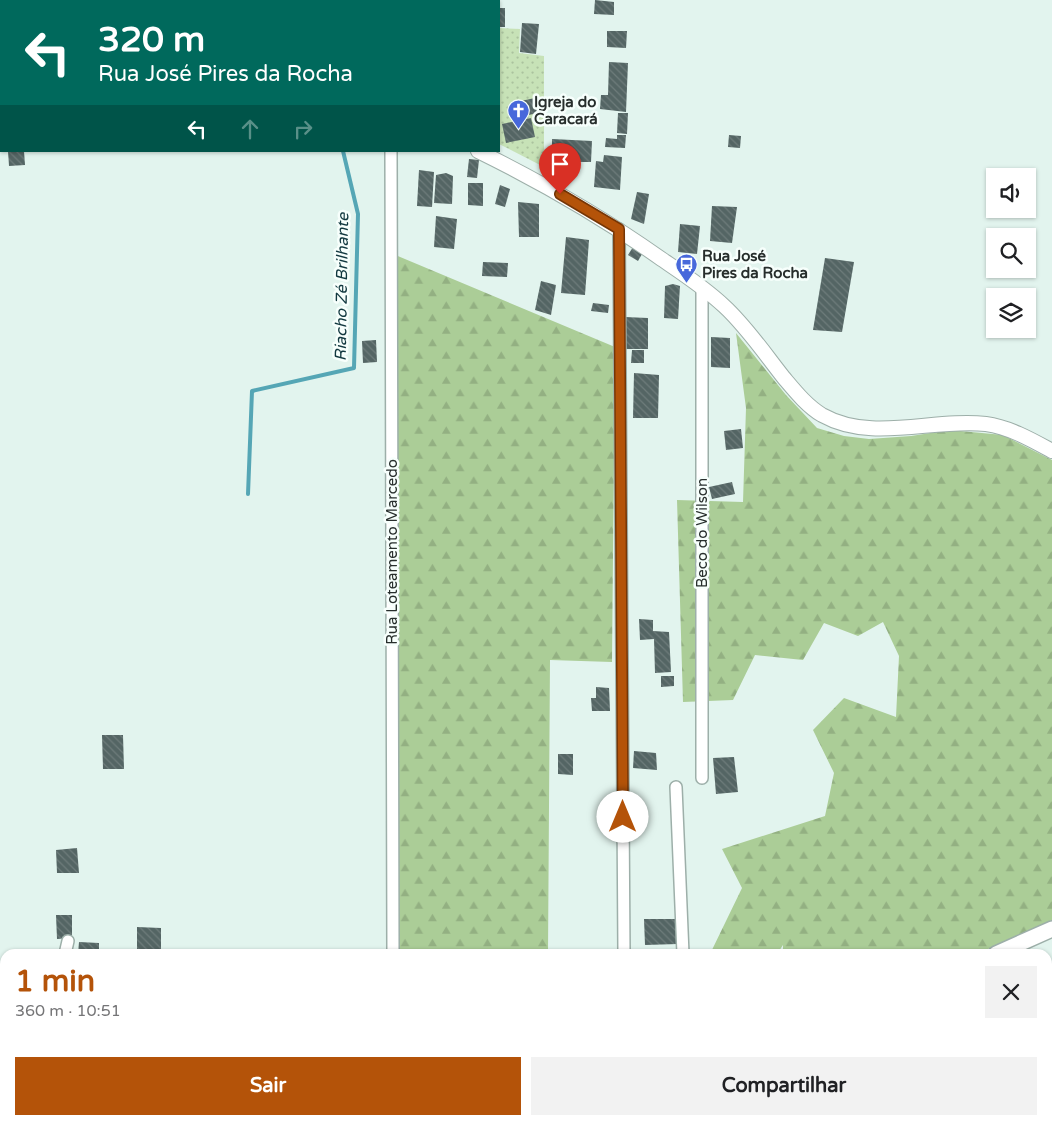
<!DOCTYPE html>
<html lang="pt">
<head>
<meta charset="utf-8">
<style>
  :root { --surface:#fff; --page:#f2f2f2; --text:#202124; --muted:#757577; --accent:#b45309 }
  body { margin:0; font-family:"Varela Round",sans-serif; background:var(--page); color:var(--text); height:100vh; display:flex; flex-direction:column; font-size:19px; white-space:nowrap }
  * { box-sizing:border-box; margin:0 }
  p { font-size:16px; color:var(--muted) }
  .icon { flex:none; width:28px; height:28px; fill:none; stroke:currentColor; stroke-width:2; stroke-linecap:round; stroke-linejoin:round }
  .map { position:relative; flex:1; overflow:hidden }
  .details { position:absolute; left:0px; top:949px; width:1052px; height:176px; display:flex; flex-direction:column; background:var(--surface); border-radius:15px 15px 0 0; box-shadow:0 1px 4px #0004 }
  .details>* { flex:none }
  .hud { position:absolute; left:0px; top:0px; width:500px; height:152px; box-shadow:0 1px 4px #0004; background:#00695c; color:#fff; overflow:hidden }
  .buttons { position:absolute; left:986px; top:168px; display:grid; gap:10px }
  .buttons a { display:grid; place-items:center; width:50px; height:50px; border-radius:0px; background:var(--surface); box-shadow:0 1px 4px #0004; font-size:25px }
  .pin { position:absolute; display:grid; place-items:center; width:42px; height:42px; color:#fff; margin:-51px -21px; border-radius:50% 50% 50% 0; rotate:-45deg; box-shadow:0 0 5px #0007 }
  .pin .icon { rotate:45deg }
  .me { position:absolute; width:55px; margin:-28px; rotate:0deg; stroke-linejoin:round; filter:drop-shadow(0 0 4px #0008) }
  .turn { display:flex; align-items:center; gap:18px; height:105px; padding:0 15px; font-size:22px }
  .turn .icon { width:65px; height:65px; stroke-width:2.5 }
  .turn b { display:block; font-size:35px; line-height:42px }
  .lanes { display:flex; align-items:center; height:48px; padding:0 15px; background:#0003; justify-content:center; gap:25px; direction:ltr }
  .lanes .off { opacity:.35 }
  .round { display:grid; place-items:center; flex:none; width:52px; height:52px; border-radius:0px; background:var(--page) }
  .head { display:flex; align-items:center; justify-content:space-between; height:85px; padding:0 15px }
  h1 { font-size:30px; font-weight:700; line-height:38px; color:var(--accent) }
  .primary-button { display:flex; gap:10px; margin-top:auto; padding:10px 15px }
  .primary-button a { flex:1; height:58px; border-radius:0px; background:var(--accent); color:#fff; font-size:20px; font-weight:700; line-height:58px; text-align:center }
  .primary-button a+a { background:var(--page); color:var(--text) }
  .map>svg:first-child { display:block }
  .forest { fill:url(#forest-firs) }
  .park { fill:url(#park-dots) }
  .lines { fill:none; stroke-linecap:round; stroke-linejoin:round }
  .stream { stroke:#55a6b5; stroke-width:4 }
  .building { fill:url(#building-back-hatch) }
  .minor-casing { stroke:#9dafa9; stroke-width:14 }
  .tertiary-casing { stroke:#9dafa9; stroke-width:16 }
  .secondary-casing { stroke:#9dafa9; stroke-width:18 }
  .minor { stroke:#fff; stroke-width:11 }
  .tertiary { stroke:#fff; stroke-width:14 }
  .secondary { stroke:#fff; stroke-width:15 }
  .route-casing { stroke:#753606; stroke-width:12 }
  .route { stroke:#b45309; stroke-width:9 }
  .labels { text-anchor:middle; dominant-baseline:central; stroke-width:5; stroke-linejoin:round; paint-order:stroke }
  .poi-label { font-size:15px; font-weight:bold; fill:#272e2c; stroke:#f7fffc; text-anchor:start }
  .street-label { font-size:15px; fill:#272e2c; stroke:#f7fffc }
  .water-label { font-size:16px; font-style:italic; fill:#11383f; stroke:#f7fffc }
</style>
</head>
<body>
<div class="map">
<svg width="1052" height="1124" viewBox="0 0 1052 1124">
  <defs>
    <pattern id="forest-firs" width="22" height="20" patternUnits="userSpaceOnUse" patternTransform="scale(1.25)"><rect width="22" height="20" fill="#abcd97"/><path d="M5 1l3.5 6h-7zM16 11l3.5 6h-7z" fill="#93b082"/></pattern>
    <pattern id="park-dots" width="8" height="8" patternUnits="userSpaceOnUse" patternTransform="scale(1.25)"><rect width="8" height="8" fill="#c7e2b7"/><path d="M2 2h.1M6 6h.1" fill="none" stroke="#abc29e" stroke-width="1.8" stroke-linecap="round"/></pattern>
    <pattern id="building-back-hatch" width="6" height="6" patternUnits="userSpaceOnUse" patternTransform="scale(1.25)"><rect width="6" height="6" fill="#546564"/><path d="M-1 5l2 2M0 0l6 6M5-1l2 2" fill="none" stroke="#6e7c7b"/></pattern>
  </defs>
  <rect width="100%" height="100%" fill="#e2f4ee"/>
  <!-- forest -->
  <g class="forest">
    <polygon points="393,254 615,347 612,662 550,660 548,954 396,954"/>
    <polygon points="736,333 786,395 817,428 844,436 869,439 911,436 950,430 1003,435 1052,460 1052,920 977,954 783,954 783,945 777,954 710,954 742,888 722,849 825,816 834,773 813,730 844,698 896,717 899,656 883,622 858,636 824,623 803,660 755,655 733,700 683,702 677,500 743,502 746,408"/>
    <rect x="397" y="1120" width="150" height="4"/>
  </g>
  <!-- park -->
  <polygon class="park" points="499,28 520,29 519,53 544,56 544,167 499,144"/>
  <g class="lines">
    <!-- stream -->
    <g class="stream">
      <polyline points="350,1 350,0"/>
      <polyline points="248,494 252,391 354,368 358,214 343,151"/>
    </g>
  </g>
  <!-- building -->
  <g class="building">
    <polygon points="595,0 614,2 614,15 594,14"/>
    <rect x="499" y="8" width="6" height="19"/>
    <polygon points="522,23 539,24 536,54 520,52"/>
    <polygon points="607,31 627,31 626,48 607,47"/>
    <polygon points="609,62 628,63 626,112 600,109 601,95 608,95"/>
    <polygon points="535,98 538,113 519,117 516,102"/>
    <polygon points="618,113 628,113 627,134 617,133"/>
    <polygon points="531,118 535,137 506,143 502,124"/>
    <polygon points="617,135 626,135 625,148 605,147 606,138 617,139"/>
    <polygon points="729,135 741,136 740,148 728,147"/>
    <polygon points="552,139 592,141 591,162 552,162"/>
    <polygon points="8,151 24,151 25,165 9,166"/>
    <polygon points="604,155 622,157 620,190 594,187 596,161 603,162"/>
    <polygon points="469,159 479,160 477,178 467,177"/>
    <polygon points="419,170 434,172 432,207 417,206"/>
    <polygon points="446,173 453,176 452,204 434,203 436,175"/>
    <polygon points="468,183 483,183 483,206 468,205"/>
    <polygon points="500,185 510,189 505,207 495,204"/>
    <polygon points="637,192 649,194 644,224 631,219"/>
    <polygon points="518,202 539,204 539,237 519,237"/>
    <polygon points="712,206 737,207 732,243 710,241"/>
    <polygon points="436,216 457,219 454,249 434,247"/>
    <polygon points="680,224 700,226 697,254 678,252"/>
    <polygon points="566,237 589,240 585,295 561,293"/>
    <polygon points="633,247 642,254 638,261 628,255"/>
    <polygon points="825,258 854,262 842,332 813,330"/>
    <polygon points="483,262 508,263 507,277 482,276"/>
    <polygon points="541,281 556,285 551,315 535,310"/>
    <polygon points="673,284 680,286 678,319 664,318 665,286"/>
    <polygon points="593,303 609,305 608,313 591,311"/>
    <polygon points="625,317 648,318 648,349 623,349"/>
    <polygon points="711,337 730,338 730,368 711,367"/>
    <polygon points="376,340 377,362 363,363 362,341"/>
    <polygon points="632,350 644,350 644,363 631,363"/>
    <polygon points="634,373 659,375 658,418 633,418"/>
    <polygon points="741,429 743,448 726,450 724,431"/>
    <polygon points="732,482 735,494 712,499 709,487"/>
    <polygon points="639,619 653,620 653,631 669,632 671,672 655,673 654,639 640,640"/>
    <polygon points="661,676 674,676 674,686 661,687"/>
    <polygon points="596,687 609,688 610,711 592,711 591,698 596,698"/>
    <polygon points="102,735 123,735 124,769 103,769"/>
    <polygon points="634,751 656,753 657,770 633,768"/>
    <polygon points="558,754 573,754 573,775 558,774"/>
    <polygon points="734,757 738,792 716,794 713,758"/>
    <polygon points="77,848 79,873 57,873 56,850"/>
    <polygon points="56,915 72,915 72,938 57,939"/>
    <polygon points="644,919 677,919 678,944 645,945"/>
    <polygon points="137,927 161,928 161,954 137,954"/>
    <polygon points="79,942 99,943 99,954 78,954"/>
    <polygon points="659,949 677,950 677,954 659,954"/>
    <polygon points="5,993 5,1007 0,1007 0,994"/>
  </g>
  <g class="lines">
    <defs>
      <g id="minor">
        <polyline points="464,1 464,0"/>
        <polyline points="391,151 393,954"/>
        <polyline points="619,229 624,954"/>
        <polyline points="702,778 702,288"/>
        <polyline points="676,787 683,954"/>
        <polyline points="65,954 68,941"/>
        <polyline points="161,1120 161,1124"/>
        <polyline points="394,1120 394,1124"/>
      </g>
      <g id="tertiary">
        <polyline points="206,0 208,1"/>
        <path d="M478,151C541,182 602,217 660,258C682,273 704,287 724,306C746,326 765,354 784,378C795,391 807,406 822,415C872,443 932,418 986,424C1009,427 1032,440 1052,451"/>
      </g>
      <g id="secondary">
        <polyline points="996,954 1052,929"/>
        <polyline points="0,1111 5,1112"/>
        <polyline points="92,1120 133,1124"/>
        <polyline points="597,1124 611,1120"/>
      </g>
    </defs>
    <!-- minor casing -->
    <use href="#minor" class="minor-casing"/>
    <!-- tertiary casing -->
    <use href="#tertiary" class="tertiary-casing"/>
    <!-- secondary casing -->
    <use href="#secondary" class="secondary-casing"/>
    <!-- minor -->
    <use href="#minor" class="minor"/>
    <!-- tertiary -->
    <use href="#tertiary" class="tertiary"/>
    <!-- secondary -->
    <use href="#secondary" class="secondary"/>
  </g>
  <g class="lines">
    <defs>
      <polyline id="route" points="560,194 619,229 623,817"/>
    </defs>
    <!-- route casing -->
    <use href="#route" class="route-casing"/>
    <!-- route -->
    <use href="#route" class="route"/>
  </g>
  <!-- icons -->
  <defs>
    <symbol id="church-pin" viewBox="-11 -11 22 30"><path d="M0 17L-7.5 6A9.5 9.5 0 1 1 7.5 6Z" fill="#4768db" stroke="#f7fffc"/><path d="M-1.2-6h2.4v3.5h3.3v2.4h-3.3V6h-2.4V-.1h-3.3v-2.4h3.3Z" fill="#fff"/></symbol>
    <symbol id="bus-pin" viewBox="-11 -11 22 30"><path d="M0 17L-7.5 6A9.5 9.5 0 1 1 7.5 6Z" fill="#4768db" stroke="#f7fffc"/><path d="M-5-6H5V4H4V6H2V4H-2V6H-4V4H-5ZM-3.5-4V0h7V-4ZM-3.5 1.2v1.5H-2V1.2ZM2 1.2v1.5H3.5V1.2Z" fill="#fff"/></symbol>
  </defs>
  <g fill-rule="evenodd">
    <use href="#church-pin" x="506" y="98" width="25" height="34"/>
    <use href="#bus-pin" x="674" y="252" width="25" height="34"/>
  </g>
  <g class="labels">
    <!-- poi labels -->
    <g class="poi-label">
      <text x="534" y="102">Igreja do<tspan x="534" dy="17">Caracará</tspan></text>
      <text x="702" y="256">Rua José<tspan x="702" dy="17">Pires da Rocha</tspan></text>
    </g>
    <!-- street labels -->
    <g class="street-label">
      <text transform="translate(702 533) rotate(-90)">Beco do Wilson</text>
      <text transform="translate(392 552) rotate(-90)">Rua Loteamento Marcedo</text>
    </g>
    <!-- water labels -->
    <g class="water-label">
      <text transform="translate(342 287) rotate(-89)">Riacho Zé Brilhante</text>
    </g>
  </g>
</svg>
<div class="buttons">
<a><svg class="icon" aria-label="sound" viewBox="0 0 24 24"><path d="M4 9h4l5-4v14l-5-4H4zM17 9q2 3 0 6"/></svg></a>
<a><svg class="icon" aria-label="search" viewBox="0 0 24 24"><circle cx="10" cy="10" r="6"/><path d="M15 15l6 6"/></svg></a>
<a><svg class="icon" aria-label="layers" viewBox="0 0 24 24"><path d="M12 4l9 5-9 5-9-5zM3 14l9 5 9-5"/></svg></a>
</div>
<div class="pin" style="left:560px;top:194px;background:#d93025"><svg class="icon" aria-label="arrive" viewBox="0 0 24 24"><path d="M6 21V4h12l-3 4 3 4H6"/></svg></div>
<svg class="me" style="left:623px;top:817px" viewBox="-20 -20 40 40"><circle r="19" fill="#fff"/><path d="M0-13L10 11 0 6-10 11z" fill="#b45309"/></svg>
<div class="hud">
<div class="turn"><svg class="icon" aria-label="left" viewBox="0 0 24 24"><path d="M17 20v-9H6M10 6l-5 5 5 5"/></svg><div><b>320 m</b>Rua José Pires da Rocha</div></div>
<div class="lanes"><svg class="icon" aria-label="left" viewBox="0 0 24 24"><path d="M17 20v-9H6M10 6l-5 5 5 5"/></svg><svg class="icon off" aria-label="ahead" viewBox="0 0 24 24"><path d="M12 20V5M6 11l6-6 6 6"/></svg><svg class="icon off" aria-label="right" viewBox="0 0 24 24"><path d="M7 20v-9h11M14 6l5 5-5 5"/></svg></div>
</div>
<section class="details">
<div class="head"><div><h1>1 min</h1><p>360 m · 10:51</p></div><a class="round"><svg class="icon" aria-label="close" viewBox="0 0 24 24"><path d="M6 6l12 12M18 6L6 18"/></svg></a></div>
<div class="primary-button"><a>Sair</a><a>Compartilhar</a></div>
</section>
</div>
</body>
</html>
